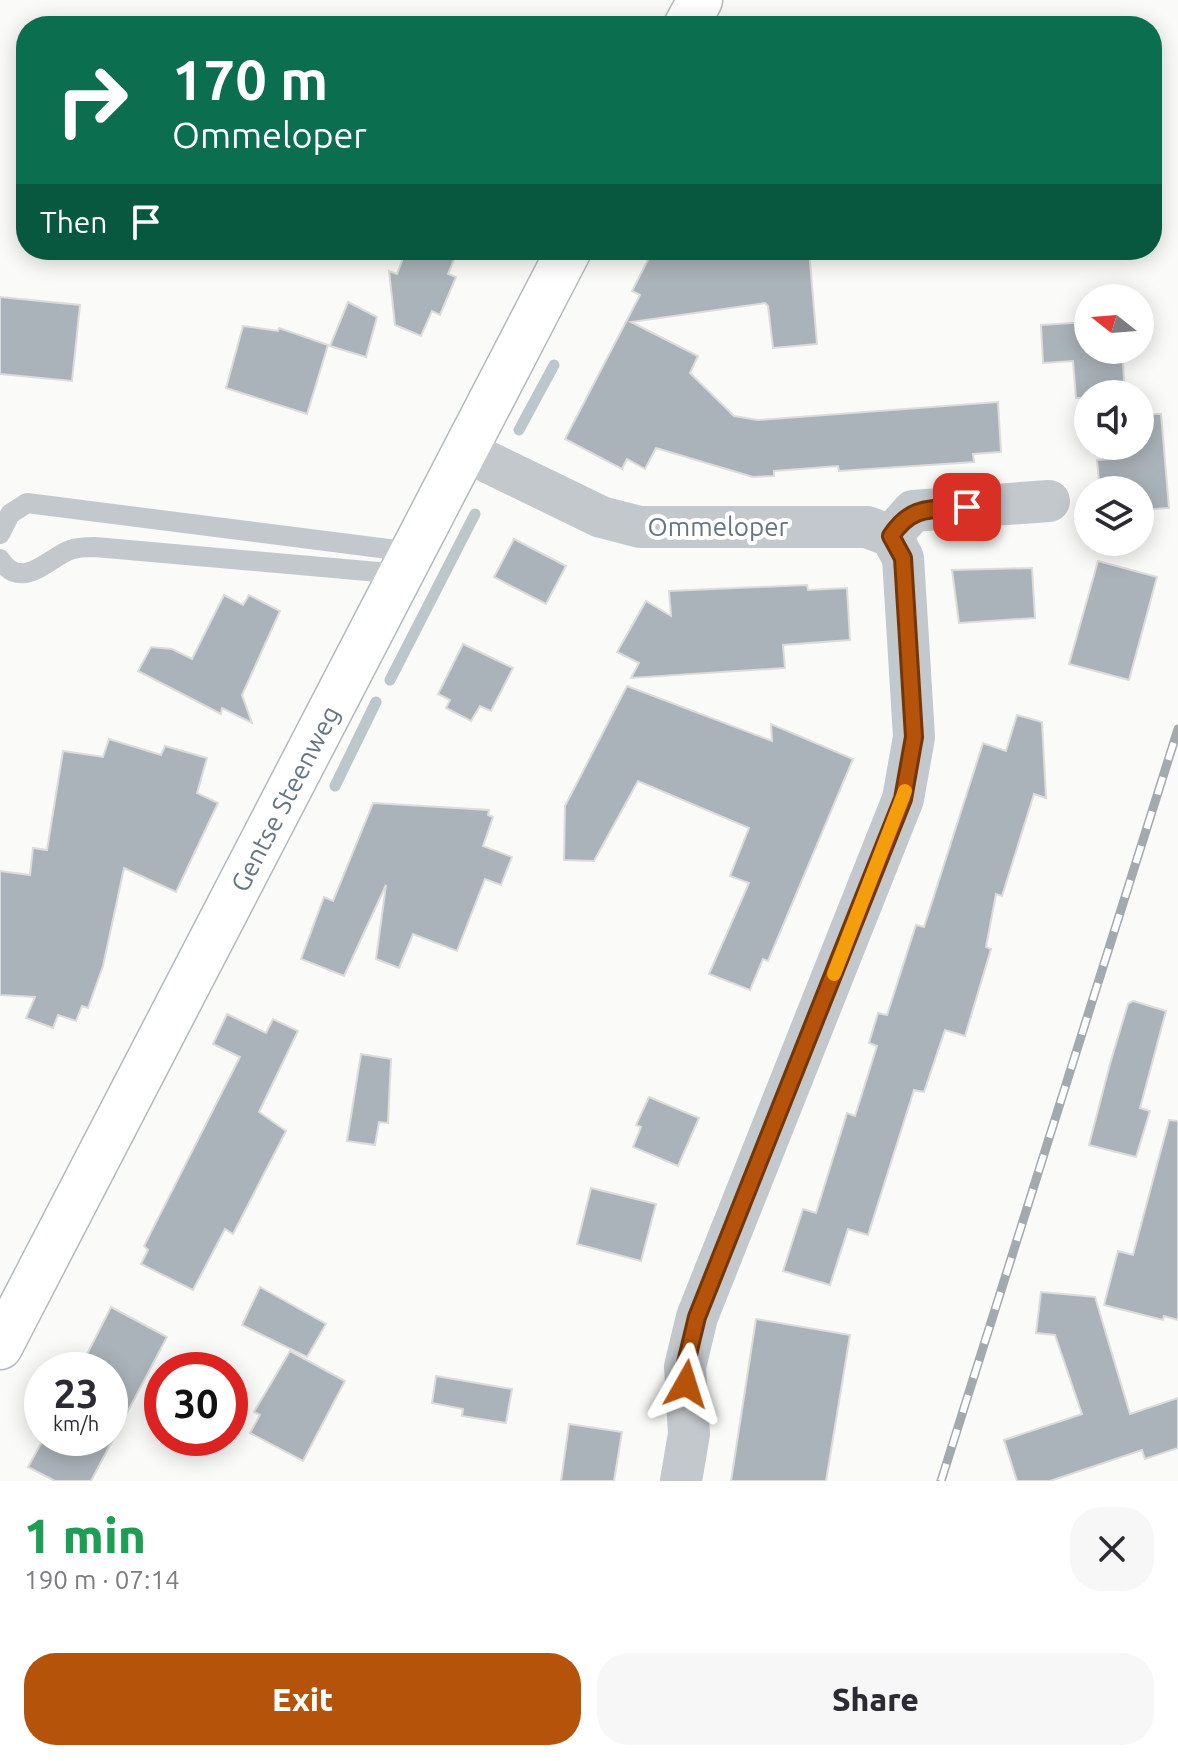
<!DOCTYPE html>
<html lang="en">
<head>
<meta charset="utf-8">
<style>
  :root { --surface:#fff; --page:#f7f7f7; --text:#2b2b33; --muted:#7c7c81; --accent:#b45309 }
  body { margin:0; font-family:Ubuntu,sans-serif; background:var(--page); color:var(--text); height:100vh; display:flex; flex-direction:column; font-size:30px; white-space:nowrap }
  * { box-sizing:border-box; margin:0 }
  p { font-size:26px; color:var(--muted) }
  .icon { flex:none; width:44px; height:44px; fill:none; stroke:currentColor; stroke-width:2; stroke-linecap:round; stroke-linejoin:round }
  .map { position:relative; height:1481px; overflow:hidden }
  .sheet { display:flex; flex-direction:column; background:var(--surface); flex:1 }
  .sheet>* { flex:none }
  .top-card { position:absolute; left:16px; top:16px; width:1146px; height:244px; border-radius:32px; box-shadow:0 4px 20px #0003; background:#0b6e4f; color:#fff; overflow:hidden }
  .needle { width:52px; rotate:287deg }
  .tools { position:absolute; left:1074px; top:284px; display:grid; gap:16px }
  .tools a { display:grid; place-items:center; width:80px; height:80px; border-radius:50%; background:var(--surface); box-shadow:0 4px 20px #0003; font-size:40px }
  .speed { position:absolute; left:24px; top:1352px; display:flex; gap:16px; font-size:40px; font-weight:700; text-align:center }
  .speed>* { display:grid; place-content:center; width:104px; height:104px; border-radius:50%; background:var(--surface); box-shadow:0 4px 20px #0003; line-height:1 }
  .speed small { font-size:20px; font-weight:400 }
  .speed .limit { border:12px solid #d22; background:#fff; color:#111 }
  .pin { position:absolute; display:grid; place-items:center; width:68px; height:68px; color:#fff; margin:-34px; border-radius:16px; box-shadow:0 4px 12px #0006 }
  .me { position:absolute; width:88px; margin:-44px; rotate:6deg; stroke-linejoin:round; filter:drop-shadow(0 0 6px #0008) }
  .turn { display:flex; align-items:center; gap:28px; height:168px; padding:0 24px; font-size:36px }
  .turn .icon { width:104px; height:104px; stroke-width:2.5 }
  .turn b { display:block; font-size:56px; line-height:68px }
  .then { display:flex; align-items:center; height:76px; padding:0 24px; background:#0003; gap:16px; font-size:30px }
  .round { display:grid; place-items:center; flex:none; width:84px; height:84px; border-radius:32px; background:var(--page) }
  .head { display:flex; align-items:center; justify-content:space-between; height:136px; padding:0 24px }
  h1 { font-size:48px; font-weight:800; line-height:60px; color:#1e9e55 }
  .primary-button { display:flex; gap:16px; margin-top:auto; padding:16px 24px }
  .primary-button a { flex:1; height:92px; border-radius:32px; background:var(--accent); color:#fff; font-size:32px; font-weight:800; line-height:92px; text-align:center }
  .primary-button a+a { background:var(--page); color:var(--text) }
  .map>svg:first-child { display:block }
  .lines { fill:none; stroke-linecap:round; stroke-linejoin:round }
  .stream { stroke:#bbc7cb; stroke-width:11 }
  .building { fill:#aab3b9; stroke:#dcdcda; stroke-width:2 }
  .secondary-casing { stroke:#b3babf; stroke-width:47 }
  .lane { stroke:#c3c8cc; stroke-width:20 }
  .street { stroke:#c3c8cc; stroke-width:42 }
  .secondary { stroke:#fff; stroke-width:44 }
  .rail-casing { stroke:#a2aab0; stroke-width:9 }
  .rail { stroke:#fff; stroke-width:6; stroke-dasharray:18; stroke-linecap:butt }
  .route-casing { stroke:#753606; stroke-width:20 }
  .route { stroke:#b45309; stroke-width:14 }
  .slow { stroke:#f59e0b; stroke-width:14 }
  .labels { text-anchor:middle; dominant-baseline:central; stroke-width:8; stroke-linejoin:round; paint-order:stroke }
  .street-label { font-size:26px; fill:#657683; stroke:#fff }
</style>
</head>
<body>
<div class="map">
<svg width="1178" height="1481" viewBox="0 0 1178 1481">
  <rect width="100%" height="100%" fill="#fafaf8"/>
  <g class="lines">
    <!-- stream -->
    <g class="stream">
      <polyline points="519,430 554,365"/>
      <polyline points="390,680 475,514"/>
      <polyline points="335,786 376,702"/>
    </g>
  </g>
  <!-- building -->
  <g class="building">
    <polygon points="406,250 458,250 448,274 456,277 440,315 432,311 421,336 395,325 389,271 397,274"/>
    <polygon points="653,250 809,250 817,344 773,348 768,306 765,303 631,322 698,356 690,373 734,416 758,420 998,402 1001,452 973,454 974,462 839,471 838,466 774,471 774,476 753,477 656,448 645,469 627,459 622,469 565,439 640,295 632,291"/>
    <polygon points="0,297 80,305 72,381 0,374"/>
    <polygon points="348,302 377,317 366,357 330,346"/>
    <polygon points="1088,322 1088,350 1122,350 1125,394 1088,394 1088,398 1076,398 1073,361 1043,363 1041,325"/>
    <polygon points="243,326 278,331 279,328 328,345 307,414 226,388"/>
    <polygon points="1140,414 1161,414 1169,508 1140,510 1140,490 1100,490 1097,460 1110,459 1109,446 1140,446"/>
    <polygon points="514,539 566,566 546,604 494,577"/>
    <polygon points="1098,561 1157,577 1129,680 1069,664"/>
    <polygon points="1032,568 1035,618 959,623 952,570"/>
    <polygon points="807,585 808,590 847,588 850,640 783,645 785,668 631,678 639,663 617,652 646,601 671,616 669,591"/>
    <polygon points="224,595 243,605 249,595 280,611 242,695 252,723 222,708 221,714 138,671 151,647 172,649 192,659"/>
    <polygon points="463,644 513,668 491,711 480,706 471,721 446,708 450,700 438,694"/>
    <polygon points="627,686 772,741 771,724 853,759 768,961 763,959 750,990 709,974 749,883 730,876 749,828 638,781 594,861 564,860 565,806"/>
    <polygon points="1017,715 1042,722 1046,798 1034,794 1002,896 996,894 986,947 991,949 965,1036 945,1030 924,1092 914,1090 868,1235 848,1229 830,1285 783,1271 803,1209 816,1213 847,1113 855,1116 877,1046 869,1043 878,1013 887,1015 916,925 924,927 983,743 1006,751"/>
    <polygon points="109,739 161,755 165,746 207,758 197,793 218,803 176,892 124,868 103,966 88,1008 82,1006 76,1021 58,1015 53,1028 26,1018 35,997 0,995 0,871 30,875 33,848 47,850 63,751 103,757"/>
    <polygon points="373,803 489,810 488,815 493,817 483,846 512,857 501,885 485,879 457,951 413,934 399,968 376,959 386,885 344,976 301,959 324,897 333,901"/>
    <polygon points="1133,1001 1166,1011 1140,1108 1150,1111 1136,1157 1089,1145 1110,1064 1128,1004"/>
    <polygon points="227,1014 266,1033 273,1019 298,1031 259,1112 286,1131 233,1234 225,1229 193,1290 141,1264 148,1250 144,1246 240,1057 213,1044"/>
    <polygon points="361,1054 391,1059 388,1123 379,1122 375,1145 347,1141"/>
    <polygon points="649,1097 699,1118 678,1166 633,1147 641,1127 636,1125"/>
    <polygon points="1169,1120 1178,1121 1178,1320 1164,1316 1163,1320 1104,1305 1118,1251 1133,1255"/>
    <polygon points="591,1188 656,1204 641,1261 577,1244"/>
    <polygon points="260,1287 326,1324 307,1357 242,1325"/>
    <polygon points="1041,1292 1095,1297 1130,1414 1178,1398 1178,1448 1145,1459 1142,1450 1050,1481 1017,1481 1004,1440 1082,1414 1055,1335 1036,1333"/>
    <polygon points="111,1307 167,1337 91,1481 55,1481 28,1467 44,1438 110,1438 110,1370 79,1370"/>
    <polygon points="756,1319 850,1335 826,1481 731,1481"/>
    <polygon points="290,1351 345,1381 303,1461 250,1433 260,1415 254,1412"/>
    <polygon points="436,1376 512,1389 506,1423 462,1416 463,1409 432,1403"/>
    <polygon points="569,1424 622,1432 614,1481 561,1481"/>
  </g>
  <g class="lines">
    <defs>
      <g id="secondary">
        <polyline points="686,26 700,0"/>
        <path id="s1" d="M0,1347L569,250"/>
      </g>
    </defs>
    <!-- secondary casing -->
    <use href="#secondary" class="secondary-casing"/>
    <!-- lane -->
    <g class="lane">
      <polyline points="0,534 10,514 27,503 412,552"/>
      <path d="M0,559C21,592 47,559 70,550C78,547 87,547 95,547L401,574"/>
    </g>
    <!-- street -->
    <g class="street">
      <polyline points="465,451 601,517 640,527 867,527 891,536 903,558 914,737 903,799 697,1317 685,1367 689,1434 681,1481"/>
      <polyline points="891,536 913,511 1049,501"/>
    </g>
    <!-- secondary -->
    <use href="#secondary" class="secondary"/>
    <defs>
      <polyline id="rail" points="941,1481 1178,729"/>
    </defs>
    <!-- rail casing -->
    <use href="#rail" class="rail-casing"/>
    <!-- rail -->
    <use href="#rail" class="rail"/>
  </g>
  <g class="lines">
    <defs>
      <path id="route" d="M686,1384L685,1367L697,1317L903,799L914,737L903,558L891,536C912,504 932,510 967,507"/>
    </defs>
    <!-- route casing -->
    <use href="#route" class="route-casing"/>
    <!-- route -->
    <use href="#route" class="route"/>
    <!-- slow -->
    <polyline class="slow" points="834,974 905,791"/>
  </g>
  <g class="labels">
    <!-- street labels -->
    <g class="street-label">
      <text x="718" y="526">Ommeloper</text>
      <text stroke="none"><textPath href="#s1" startOffset="618">Gentse Steenweg</textPath></text>
    </g>
  </g>
</svg>
<div class="tools">
<a><svg class="needle" viewBox="-14 -14 28 28"><path d="M0-13l5 13h-10z" fill="#e53935"/><path d="M0 13l5-13h-10z" fill="#7c7c81"/></svg></a>
<a><svg class="icon" aria-label="sound" viewBox="0 0 24 24"><path d="M4 9h4l5-4v14l-5-4H4zM17 9q2 3 0 6"/></svg></a>
<a><svg class="icon" aria-label="layers" viewBox="0 0 24 24"><path d="M12 4l9 5-9 5-9-5zM3 14l9 5 9-5"/></svg></a>
</div>
<div class="speed"><div>23<small>km/h</small></div><div class="limit">30</div></div>
<div class="pin" style="left:967px;top:507px;background:#d93025"><svg class="icon" aria-label="arrive" viewBox="0 0 24 24"><path d="M6 21V4h12l-3 4 3 4H6"/></svg></div>
<svg class="me" style="left:686px;top:1384px" viewBox="-20 -20 40 40"><path d="M0-17L14 15 0 8-14 15z" fill="#b45309" stroke="#fff" stroke-width="4"/></svg>
<div class="top-card">
<div class="turn"><svg class="icon" aria-label="right" viewBox="0 0 24 24"><path d="M7 20v-9h11M14 6l5 5-5 5"/></svg><div><b>170 m</b>Ommeloper</div></div>
<div class="then">Then<svg class="icon" aria-label="arrive" viewBox="0 0 24 24"><path d="M6 21V4h12l-3 4 3 4H6"/></svg></div>
</div>
</div>
<section class="sheet">
<div class="head"><div><h1>1 min</h1><p>190 m · 07:14</p></div><a class="round"><svg class="icon" aria-label="close" viewBox="0 0 24 24"><path d="M6 6l12 12M18 6L6 18"/></svg></a></div>
<div class="primary-button"><a>Exit</a><a>Share</a></div>
</section>
</body>
</html>
